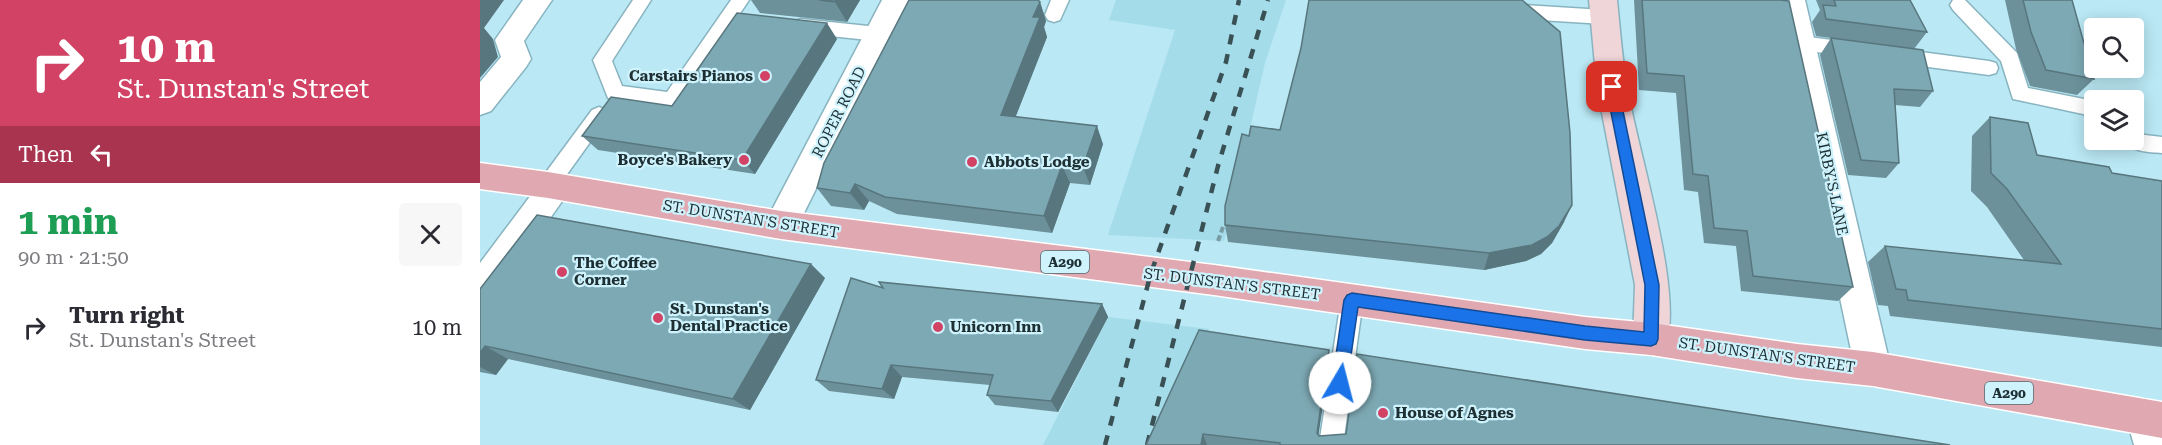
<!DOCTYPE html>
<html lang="en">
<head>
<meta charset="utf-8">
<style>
  :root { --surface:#fff; --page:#f7f7f7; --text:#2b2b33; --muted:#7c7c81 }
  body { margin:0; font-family:"Roboto Serif",serif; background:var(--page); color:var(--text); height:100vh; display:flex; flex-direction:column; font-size:22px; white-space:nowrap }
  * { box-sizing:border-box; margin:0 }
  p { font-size:20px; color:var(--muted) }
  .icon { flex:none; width:33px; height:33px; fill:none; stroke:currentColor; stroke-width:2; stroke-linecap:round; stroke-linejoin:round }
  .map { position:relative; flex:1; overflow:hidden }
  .panel { display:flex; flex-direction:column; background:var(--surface); width:480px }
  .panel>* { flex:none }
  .hud { background:#d24264; color:#fff; overflow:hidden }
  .controls { position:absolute; left:1604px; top:18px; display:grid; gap:12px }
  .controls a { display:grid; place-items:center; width:60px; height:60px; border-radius:6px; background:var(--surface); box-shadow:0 3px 15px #0003; font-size:30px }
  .pin { position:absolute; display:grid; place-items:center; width:51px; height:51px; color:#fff; margin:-26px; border-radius:12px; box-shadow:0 3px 9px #0006 }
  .me { position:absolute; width:66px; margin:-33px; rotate:8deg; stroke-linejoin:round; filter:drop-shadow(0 0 4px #0008) }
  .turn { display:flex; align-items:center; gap:21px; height:126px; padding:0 18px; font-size:27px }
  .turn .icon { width:78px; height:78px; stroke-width:2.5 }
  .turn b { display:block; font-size:42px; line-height:51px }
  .then { display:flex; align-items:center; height:57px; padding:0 18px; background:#0003; gap:12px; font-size:22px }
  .round { display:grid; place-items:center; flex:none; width:63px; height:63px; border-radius:6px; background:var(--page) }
  .headline { display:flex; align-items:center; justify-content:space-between; height:102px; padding:0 18px }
  h1 { font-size:36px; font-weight:700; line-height:45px; color:#1e9e55 }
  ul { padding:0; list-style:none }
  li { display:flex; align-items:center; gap:18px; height:84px; padding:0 18px }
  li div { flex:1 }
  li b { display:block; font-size:22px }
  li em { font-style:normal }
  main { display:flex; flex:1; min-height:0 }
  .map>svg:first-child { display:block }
  .built { fill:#a5dcea }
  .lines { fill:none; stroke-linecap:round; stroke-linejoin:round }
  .lane-casing { stroke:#88b4c0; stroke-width:3 }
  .street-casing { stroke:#88b4c0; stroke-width:3 }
  .secondary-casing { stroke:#88b4c0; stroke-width:3 }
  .primary-casing { stroke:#fff; stroke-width:3 }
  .path { stroke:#799ba4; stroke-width:4; stroke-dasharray:6 3; stroke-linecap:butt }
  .lane { fill:#fff; fill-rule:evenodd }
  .street { fill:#fff; fill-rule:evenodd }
  .secondary { fill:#efd4d8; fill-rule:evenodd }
  .primary { fill:#e0a8b1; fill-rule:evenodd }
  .rail { stroke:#395055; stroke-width:4.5; stroke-dasharray:10 10; stroke-linecap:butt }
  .wall { fill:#6c919b }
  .shaded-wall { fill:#58767e }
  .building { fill:#7da9b4; stroke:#58767e; stroke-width:1.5 }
  .route { fill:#1a73e8; stroke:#114b97; stroke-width:1.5 }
  .poi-dot { fill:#d24264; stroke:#cff3fd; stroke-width:2 }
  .labels { text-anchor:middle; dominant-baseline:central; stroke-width:4.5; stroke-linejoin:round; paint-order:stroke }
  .shield { fill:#cff3fd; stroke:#526a70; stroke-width:1.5 }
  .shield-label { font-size:14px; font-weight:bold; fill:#1d2f33 }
  .poi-label { font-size:15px; font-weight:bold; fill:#1d2f33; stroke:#cff3fd; text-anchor:start }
  .street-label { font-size:15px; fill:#1d2f33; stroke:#cff3fd }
</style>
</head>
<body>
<main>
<section class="panel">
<div class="hud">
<div class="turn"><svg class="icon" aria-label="right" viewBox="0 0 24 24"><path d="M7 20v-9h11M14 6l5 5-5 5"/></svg><div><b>10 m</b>St. Dunstan's Street</div></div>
<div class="then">Then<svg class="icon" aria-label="left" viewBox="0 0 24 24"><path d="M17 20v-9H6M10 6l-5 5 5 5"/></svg></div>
</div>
<div class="headline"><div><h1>1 min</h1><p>90 m · 21:50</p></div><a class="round"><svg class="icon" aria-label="close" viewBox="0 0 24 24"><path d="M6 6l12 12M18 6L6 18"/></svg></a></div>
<ul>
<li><svg class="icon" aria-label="right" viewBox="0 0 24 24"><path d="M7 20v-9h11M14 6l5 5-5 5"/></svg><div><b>Turn right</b><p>St. Dunstan's Street</p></div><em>10 m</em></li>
</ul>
</section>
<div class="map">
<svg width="1682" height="445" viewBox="0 0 1682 445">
  <rect width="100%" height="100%" fill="#bae8f4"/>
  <!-- built -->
  <g class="built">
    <polygon points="636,0 806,0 785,63 744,241 628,235 695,30 629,20"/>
    <polygon points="628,317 729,329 682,445 563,445"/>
  </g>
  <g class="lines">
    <defs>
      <g id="lane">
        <polygon points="153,0 171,0 132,61 142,86 187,92 251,0 269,0 199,105 192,108 128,98 113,60"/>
        <polygon points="571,0 589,0 580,20 574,22 568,20 565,15"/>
        <polygon points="1473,0 1485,0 1537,53 1548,88 1614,101 1614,120 1603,114 1533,99 1521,61 1473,10 1470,5"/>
        <polygon points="1030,4 1124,10 1130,12 1133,17 1130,22 1124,24 1030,18 1024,16 1021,11 1024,6"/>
        <polygon points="321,19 398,27 404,29 407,34 404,39 398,41 321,33 315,31 312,26 315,21"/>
        <polygon points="1321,36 1375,43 1382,45 1384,50 1382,55 1375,57 1321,50 1314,48 1312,43 1314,38"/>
        <polygon points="1418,49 1509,61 1516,63 1518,68 1516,73 1509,75 1418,63 1411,61 1409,56 1411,51"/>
        <polygon points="119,107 126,110 129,115 126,120 75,191 68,193 61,191 58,185 61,179 112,110"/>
        <path d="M1653,130L1665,135L1682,137V153C1668,152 1652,152 1644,140H1653Z"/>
        <polygon points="872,290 880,293 883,300 863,445 839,445 861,300 864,293"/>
      </g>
      <g id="street">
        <polygon points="43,0 72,0 44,41 51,59 46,67 11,111 0,115 0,82 21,57 15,40"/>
        <polygon points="402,0 430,0 313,235 301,239 289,235 284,225"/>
        <polygon points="1297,0 1325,0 1411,369 1406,381 1393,386 1380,381 1375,369"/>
        <polygon points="74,175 85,179 90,188 85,197 12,301 0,305 0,263 63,179"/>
        <polygon points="1665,399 1678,404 1682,413 1682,445 1654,445 1646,417 1652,404"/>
      </g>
      <path id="secondary" d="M1109,0H1137C1140,29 1142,58 1147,86C1156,147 1207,299 1184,351L1171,355L1158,351L1153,339L1155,285L1117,87Z"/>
      <polygon id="primary" points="0,163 68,172 301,211 734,265 1105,317 1171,323 1317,344 1393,352 1682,402 1682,438 1393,386 1317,378 1171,355 1105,349 734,295 301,239 68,198 0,189"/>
    </defs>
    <!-- lane casing -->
    <use href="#lane" class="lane-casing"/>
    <!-- street casing -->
    <use href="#street" class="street-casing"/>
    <!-- secondary casing -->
    <use href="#secondary" class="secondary-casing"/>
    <!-- primary casing -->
    <use href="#primary" class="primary-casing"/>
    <!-- path -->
    <polyline class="path" points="738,241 743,227"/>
    <!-- lane -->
    <use href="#lane" class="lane"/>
    <!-- street -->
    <use href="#street" class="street"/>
    <!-- secondary -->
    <use href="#secondary" class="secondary"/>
    <!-- primary -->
    <use href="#primary" class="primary"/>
    <!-- rail -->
    <g class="rail">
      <polyline points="625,445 671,273 746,62 759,0"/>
      <polyline points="667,445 738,166 788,0"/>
    </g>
  </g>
  <!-- wall -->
  <g class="wall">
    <polygon points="271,0 380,0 367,22 280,13"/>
    <polygon points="1154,0 1300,0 1373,287 1358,301 1261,291 1256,246 1224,243 1218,192 1204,190 1196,93 1159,90"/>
    <polygon points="1336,0 1430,0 1447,32 1434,49 1336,36 1332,22 1340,10"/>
    <polygon points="1525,0 1592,0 1614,79 1597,95 1550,86 1536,49"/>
    <polygon points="560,2 566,21 564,27 567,37 536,116 623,144 610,185 590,183 572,233 417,214 389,201 384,210 351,206 337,188"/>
    <polygon points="1351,38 1453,91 1440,107 1415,105 1419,163 1406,178 1368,175 1340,55"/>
    <polygon points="357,39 275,174 118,150 102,136 192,106"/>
    <polygon points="1510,117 1557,155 1632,173 1682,181 1682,347 1410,316 1408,306 1398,305 1388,262 1405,246 1544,260 1507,207 1491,191 1492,136"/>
    <polygon points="1084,222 1072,243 1061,254 1046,261 1004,270 748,242 745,225"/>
    <polygon points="345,278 270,410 28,359 16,375 0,372 0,289"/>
    <polygon points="403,288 622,304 628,317 578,412 515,405 507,395 510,385 422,377 414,399 349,391 336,380"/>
    <polygon points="849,350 849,364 838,435 839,436 1470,445 666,445"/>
  </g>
  <!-- shaded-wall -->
  <g class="shaded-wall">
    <polygon points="0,0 24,0 4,28 13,39 18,57 0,78"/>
    <polygon points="356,0 380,0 367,22 355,2"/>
    <polygon points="560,2 566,21 564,27 567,37 529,133 521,115 553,17"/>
    <polygon points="347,23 357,39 275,174 262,160"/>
    <polygon points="617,126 623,144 610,185 603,167"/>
    <polygon points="582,165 590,183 572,233 564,216"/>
    <polygon points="375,184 389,201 384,210 370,193"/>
    <polygon points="1092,205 1084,222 1072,243 1061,254 1046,261 1004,270 1009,253"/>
    <polygon points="331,264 345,278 270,410 253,399"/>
    <polygon points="622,304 628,317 578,412 571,401"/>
    <polygon points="5,346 28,359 16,375 0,367 0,353"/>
    <polygon points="849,350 849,364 837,445 837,433"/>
    <polygon points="411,365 422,377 414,399 402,389"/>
    <polygon points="723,434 727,445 721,445"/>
  </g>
  <!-- building -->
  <g class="building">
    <polygon points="339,0 356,0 355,2"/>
    <polygon points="429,0 558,0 560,2 553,17 560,17 521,115 617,126 603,167 582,165 564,216 405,197 375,184 370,193 337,188 344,163"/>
    <polygon points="829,0 1042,0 1080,32 1090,133 1092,205 1079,226 1067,237 1052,245 1009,253 745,225 745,206 762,134 769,136 771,126 800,130 821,48"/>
    <polygon points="1162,0 1300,0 1309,1 1373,287 1273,276 1267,231 1234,228 1228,176 1213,174 1204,76 1167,73"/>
    <polygon points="1354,0 1430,0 1447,32 1346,19 1343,5 1356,6"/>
    <polygon points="1543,0 1592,0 1614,79 1566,70 1551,32"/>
    <polygon points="257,13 347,23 262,160 102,136 131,97 192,106"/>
    <polygon points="1351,38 1443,50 1453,91 1414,89 1419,163 1381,160"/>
    <polygon points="1510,117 1548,123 1557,155 1629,167 1632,173 1682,181 1682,329 1428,300 1426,290 1416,289 1405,246 1581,264 1527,189 1511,173"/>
    <polygon points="57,215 331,264 253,399 5,346 0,353 0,289"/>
    <polygon points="371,278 403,288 399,282 622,304 571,401 507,395 513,375 411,365 402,389 336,380"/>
    <polygon points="719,330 849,350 837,433 839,436 866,434 877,354 1470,445 800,445 800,443 723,434 721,445 666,445"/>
  </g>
  <!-- route -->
  <polygon class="route" points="1132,83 1138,87 1179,285 1178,339 1176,344 1171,346 1105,340 878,307 867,383 865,388 860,390 854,388 852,383 864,300 867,295 872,293 1105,326 1164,332 1165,285 1126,87"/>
  <!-- markers -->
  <g class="poi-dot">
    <circle cx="285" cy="76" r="6"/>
    <circle cx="264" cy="160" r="6"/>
    <circle cx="492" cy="162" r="6"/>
    <circle cx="82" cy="272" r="6"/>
    <circle cx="178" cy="318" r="6"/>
    <circle cx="458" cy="327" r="6"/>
    <circle cx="903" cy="413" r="6"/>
  </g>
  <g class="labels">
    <!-- shield labels -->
    <g class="shield">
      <rect x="561" y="251" width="48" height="22" rx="4.5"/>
      <rect x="1505" y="382" width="48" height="22" rx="4.5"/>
    </g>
    <g class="shield-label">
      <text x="585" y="262">A290</text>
      <text x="1529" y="393">A290</text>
    </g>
    <!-- poi labels -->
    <g class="poi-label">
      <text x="273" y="76" text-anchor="end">Carstairs Pianos</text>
      <text x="252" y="160" text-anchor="end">Boyce's Bakery</text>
      <text x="504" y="162">Abbots Lodge</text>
      <text x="94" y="263">The Coffee<tspan x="94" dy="17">Corner</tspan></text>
      <text x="190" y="309">St. Dunstan's<tspan x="190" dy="17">Dental Practice</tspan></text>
      <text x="470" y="327">Unicorn Inn</text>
      <text x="915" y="413">House of Agnes</text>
    </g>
    <!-- street labels -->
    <g class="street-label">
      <text transform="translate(359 112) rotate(-63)">ROPER ROAD</text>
      <text transform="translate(1352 184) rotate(78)">KIRBY'S LANE</text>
      <text transform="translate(271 219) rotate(9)">ST. DUNSTAN'S STREET</text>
      <text transform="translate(752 284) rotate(7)">ST. DUNSTAN'S STREET</text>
      <text transform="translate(1287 355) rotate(8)">ST. DUNSTAN'S STREET</text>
    </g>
  </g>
</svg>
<div class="controls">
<a><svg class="icon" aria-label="search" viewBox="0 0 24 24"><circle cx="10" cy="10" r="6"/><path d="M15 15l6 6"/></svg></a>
<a><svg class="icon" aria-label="layers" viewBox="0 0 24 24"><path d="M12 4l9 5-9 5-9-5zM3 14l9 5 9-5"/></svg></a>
</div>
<div class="pin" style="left:1132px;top:87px;background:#d93025"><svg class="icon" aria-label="arrive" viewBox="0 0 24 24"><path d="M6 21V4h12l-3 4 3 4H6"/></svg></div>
<svg class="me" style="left:860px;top:383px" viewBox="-20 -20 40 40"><circle r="19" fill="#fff"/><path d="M0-13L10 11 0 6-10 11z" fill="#1a73e8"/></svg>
</div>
</main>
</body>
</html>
